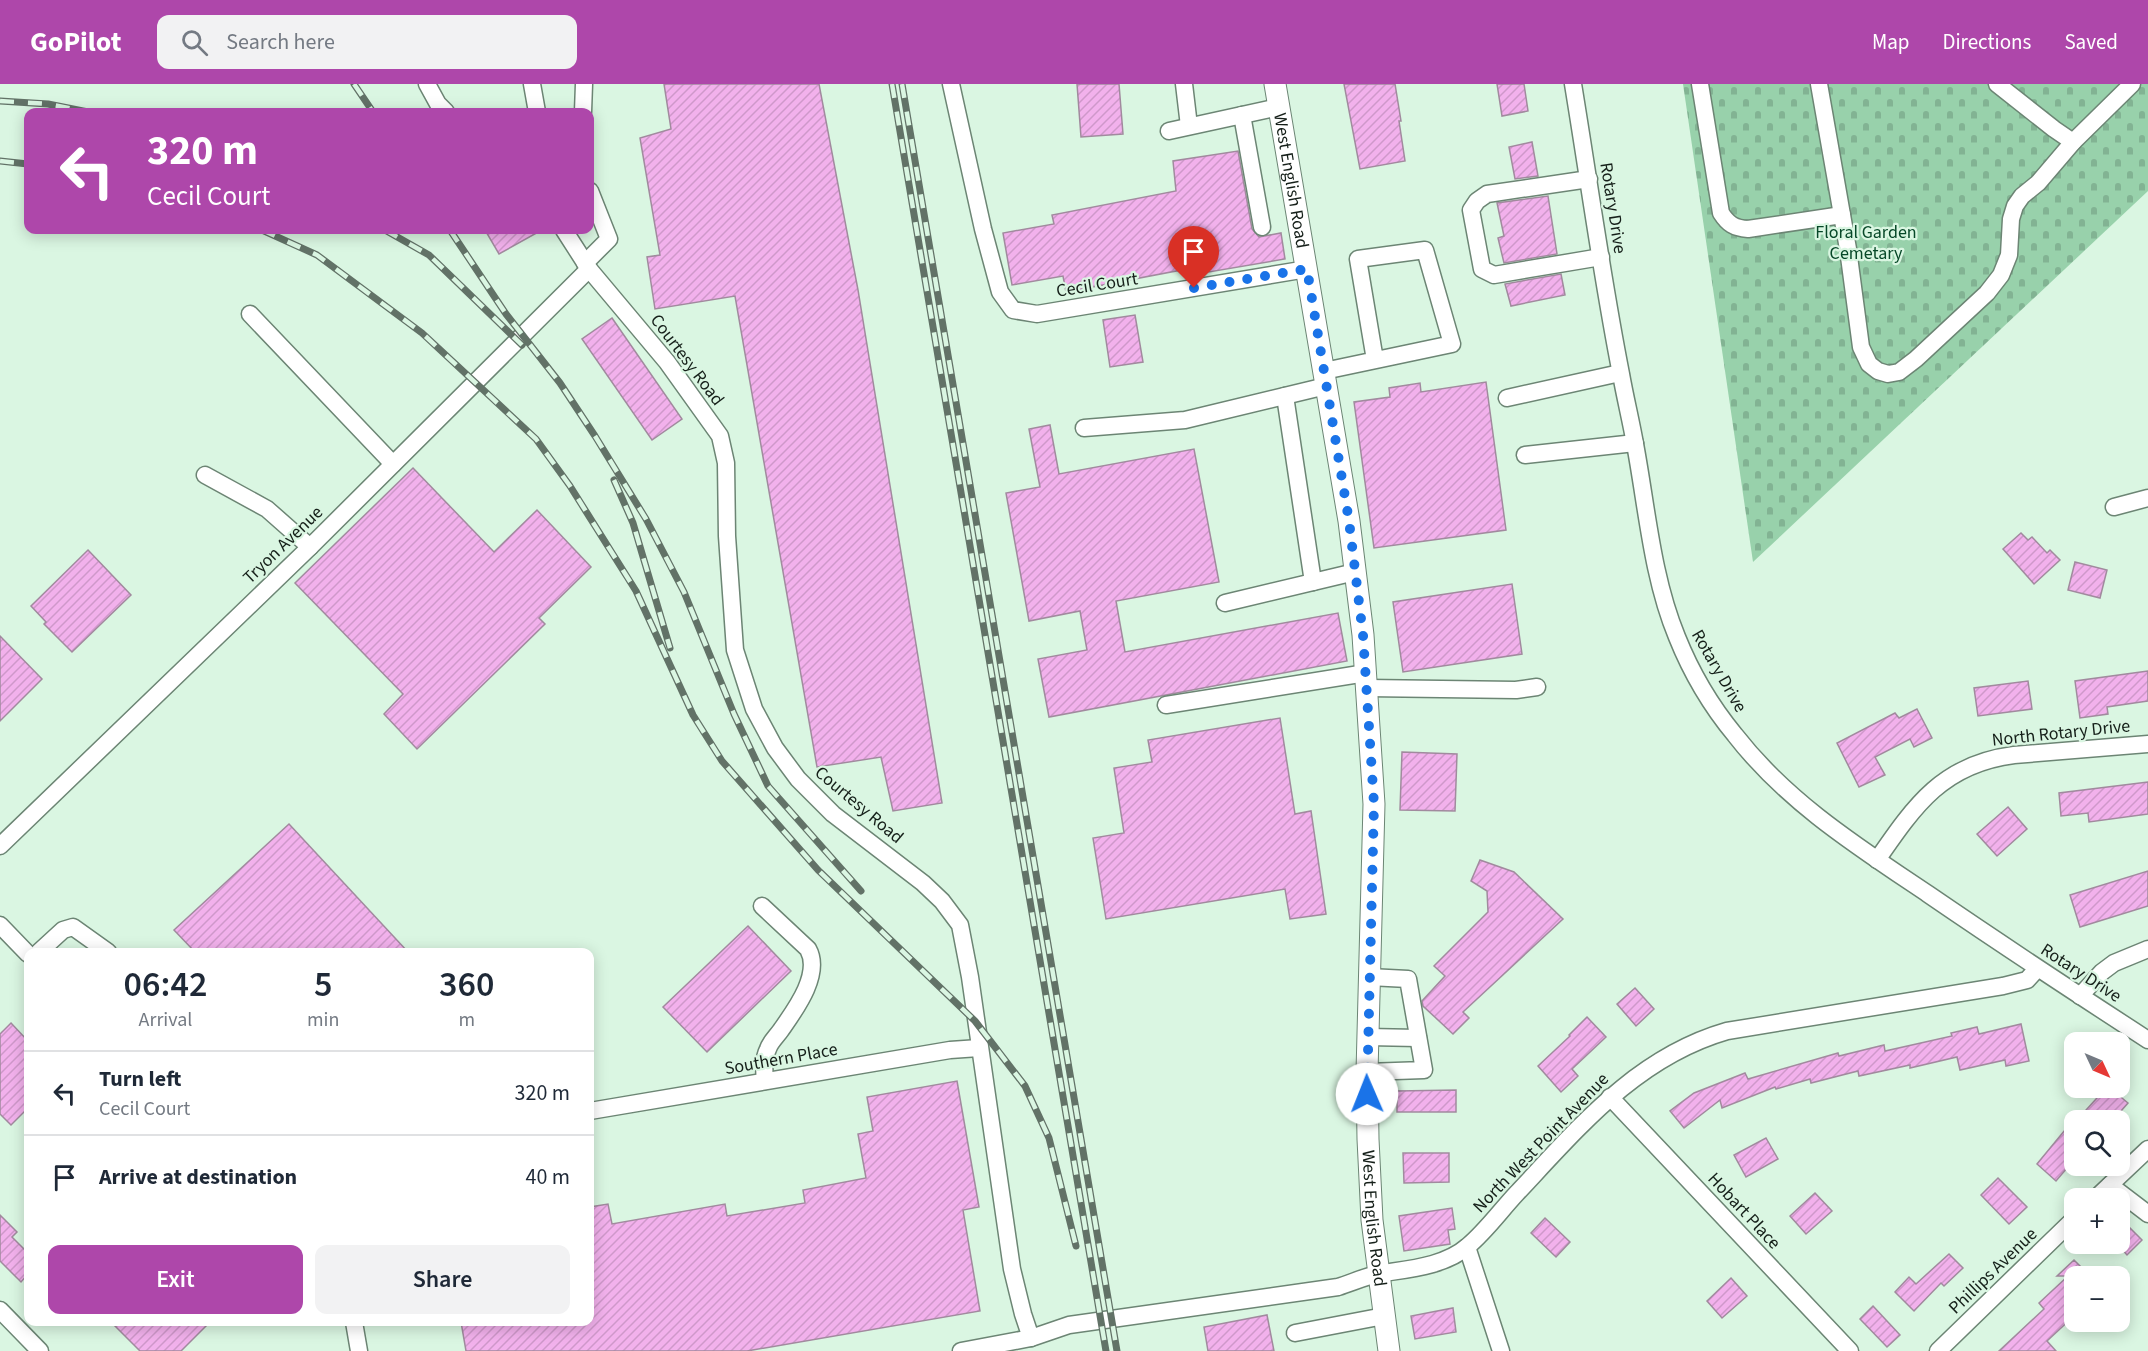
<!DOCTYPE html>
<html lang="en">
<head>
<meta charset="utf-8">
<style>
  :root { --surface:#fff; --page:#f2f2f3; --text:#1f2937; --muted:#747a83; --line:#e0e1e3; --accent:#ae47aa }
  body { margin:0; font-family:"Source Sans 3",sans-serif; background:var(--page); color:var(--text); height:100vh; display:flex; flex-direction:column; font-size:22px; white-space:nowrap }
  * { box-sizing:border-box; margin:0 }
  p { font-size:20px; color:var(--muted) }
  .icon { flex:none; width:33px; height:33px; fill:none; stroke:currentColor; stroke-width:2; stroke-linecap:round; stroke-linejoin:round }
  .map { position:relative; flex:1; overflow:hidden }
  .side { position:absolute; left:24px; top:864px; width:570px; height:378px; display:flex; flex-direction:column; background:var(--surface); border-radius:12px; box-shadow:0 3px 15px #0003 }
  .side>* { flex:none }
  .guide { position:absolute; left:24px; top:24px; width:570px; height:126px; border-radius:12px; box-shadow:0 3px 15px #0003; background:#ae47aa; color:#fff; overflow:hidden }
  .needle { width:39px; rotate:134deg }
  .fabs { position:absolute; left:2064px; top:948px; display:grid; gap:12px }
  .fabs a { display:grid; place-items:center; width:66px; height:66px; border-radius:12px; background:var(--surface); box-shadow:0 3px 15px #0003; font-size:30px }
  .pin { position:absolute; display:grid; place-items:center; width:51px; height:51px; color:#fff; margin:-62px -26px; border-radius:50% 50% 50% 0; rotate:-45deg; box-shadow:0 0 6px #0007 }
  .pin .icon { rotate:45deg }
  .me { position:absolute; width:66px; margin:-33px; rotate:359deg; stroke-linejoin:round; filter:drop-shadow(0 0 4px #0008) }
  .turn { display:flex; align-items:center; gap:21px; height:126px; padding:0 24px; font-size:27px }
  .turn .icon { width:78px; height:78px; stroke-width:2.5 }
  .turn b { display:block; font-size:42px; line-height:51px }
  .eta { display:flex; justify-content:space-evenly; align-items:center; height:102px; text-align:center }
  .eta b { font-size:36px; font-weight:600; line-height:42px }
  .cta { display:flex; gap:12px; margin-top:auto; padding:12px 24px }
  .cta a { flex:1; height:69px; border-radius:12px; background:var(--accent); color:#fff; font-size:24px; font-weight:600; line-height:69px; text-align:center }
  .cta a+a { background:var(--page); color:var(--text) }
  ul { padding:0; list-style:none }
  li { display:flex; align-items:center; gap:18px; height:84px; padding:0 24px; border-top:2px solid var(--line) }
  li div { flex:1 }
  li b { display:block; font-size:22px }
  li em { font-style:normal }
  header { display:flex; align-items:center; gap:36px; box-sizing:border-box; height:84px; padding:0 30px; background:var(--accent); color:#fff }
  header strong { font-size:28px }
  nav { display:flex; gap:33px; margin-inline-start:auto; font-size:21px }
  .search { width:420px; height:54px; background:var(--page); display:flex; align-items:center; gap:15px; box-sizing:border-box; padding:0 21px; border-radius:12px; color:var(--muted); font-size:22px }
  .map>svg:first-child { display:block }
  .cemetery { fill:url(#cemetery-stones) }
  .building { fill:url(#building-hatch); stroke:#a18a9e; stroke-width:1.5 }
  .lines { fill:none; stroke-linecap:round; stroke-linejoin:round }
  .minor-casing { stroke:#6c8574; stroke-width:19 }
  .major-casing { stroke:#6c8574; stroke-width:23 }
  .minor { stroke:#fff; stroke-width:16 }
  .major { stroke:#fff; stroke-width:21 }
  .rail-casing { stroke:#627267; stroke-width:7 }
  .rail { stroke:#daf6e2; stroke-width:4.5; stroke-dasharray:14; stroke-linecap:butt }
  .route { stroke:#1a73e8; stroke-width:10; stroke-dasharray:0 18 }
  .labels { text-anchor:middle; dominant-baseline:central; stroke-width:4.5; stroke-linejoin:round; paint-order:stroke }
  .street-label { font-size:18px; fill:#151f19; stroke:#daf6e2 }
  .park-label { font-size:18px; fill:#074828; stroke:#daf6e2 }
</style>
</head>
<body>
<header>
<strong>GoPilot</strong>
<div class="search"><svg class="icon" aria-label="search" viewBox="0 0 24 24"><circle cx="10" cy="10" r="6"/><path d="M15 15l6 6"/></svg>Search here</div>
<nav><a>Map</a><a>Directions</a><a>Saved</a></nav>
</header>
<div class="map">
<svg width="2148" height="1267" viewBox="0 0 2148 1267">
  <defs>
    <pattern id="cemetery-stones" width="16" height="16" patternUnits="userSpaceOnUse" patternTransform="scale(1.5)"><rect width="16" height="16" fill="#98d1ab"/><path d="M2 7V4a2 2 0 0 1 4 0v3zM10 15v-3a2 2 0 0 1 4 0v3z" fill="#82b393"/></pattern>
    <pattern id="building-hatch" width="6" height="6" patternUnits="userSpaceOnUse" patternTransform="scale(1.5)"><rect width="6" height="6" fill="#f2b1ec"/><path d="M-1 1l2-2M0 6l6-6M5 7l2-2" fill="none" stroke="#cf98ca"/></pattern>
  </defs>
  <rect width="100%" height="100%" fill="#daf6e2"/>
  <!-- cemetery -->
  <polygon class="cemetery" points="1683,0 2148,0 2148,107 1753,478"/>
  <!-- building -->
  <g class="building">
    <polygon points="664,0 819,0 858,206 942,719 893,727 881,673 817,683 735,212 655,225 647,173 660,171 640,54 671,45"/>
    <polygon points="1077,0 1119,0 1123,50 1081,53"/>
    <polygon points="1344,0 1395,0 1401,37 1399,37 1405,77 1360,85"/>
    <polygon points="1497,0 1524,0 1528,27 1502,32"/>
    <polygon points="1532,58 1538,92 1515,95 1509,63"/>
    <polygon points="1238,67 1252,145 1259,153 1281,149 1285,175 1209,188 1208,181 1066,208 1063,192 1012,201 1003,149 1054,140 1052,131 1176,107 1173,77"/>
    <polygon points="1548,112 1557,170 1504,179 1498,154 1504,152 1497,119"/>
    <polygon points="485,146 542,146 499,170"/>
    <polygon points="1561,190 1565,211 1511,222 1505,200"/>
    <polygon points="1135,231 1143,278 1110,283 1103,236"/>
    <polygon points="612,234 682,335 652,356 582,255"/>
    <polygon points="1486,298 1506,446 1374,464 1354,318 1390,313 1389,304 1420,299 1421,308"/>
    <polygon points="1050,341 1059,390 1194,365 1219,498 1116,517 1125,568 1338,529 1347,577 1049,633 1038,575 1087,566 1080,527 1029,537 1006,409 1040,403 1029,345"/>
    <polygon points="413,384 494,468 537,426 591,483 539,534 545,540 417,665 384,630 403,610 295,499"/>
    <polygon points="2021,449 2028,456 2032,453 2047,469 2050,466 2060,476 2034,500 2003,465"/>
    <polygon points="88,466 131,511 72,568 44,540 46,538 31,522"/>
    <polygon points="2075,478 2107,486 2100,514 2068,506"/>
    <polygon points="1512,500 1522,570 1403,588 1393,518"/>
    <polygon points="0,552 42,595 0,637"/>
    <polygon points="2148,587 2148,617 2107,623 2108,630 2080,634 2075,597"/>
    <polygon points="2028,597 2032,625 1978,632 1974,604"/>
    <polygon points="1917,625 1932,654 1914,663 1910,655 1875,673 1885,691 1859,703 1837,659 1895,629 1899,634"/>
    <polygon points="1280,634 1295,730 1311,727 1326,830 1290,835 1285,805 1106,835 1093,754 1124,749 1114,684 1152,678 1148,656"/>
    <polygon points="1402,668 1457,670 1455,727 1400,726"/>
    <polygon points="2148,698 2148,730 2089,738 2088,729 2061,732 2059,709"/>
    <polygon points="2008,723 2027,745 1997,772 1977,750"/>
    <polygon points="289,740 408,868 195,868 174,846"/>
    <polygon points="1480,776 1514,788 1563,835 1463,928 1469,934 1453,950 1423,922 1422,917 1445,892 1434,882 1488,828 1487,807 1471,797"/>
    <polygon points="2148,787 2148,822 2080,843 2070,811"/>
    <polygon points="748,842 791,887 707,968 663,923"/>
    <polygon points="1635,904 1654,925 1636,942 1617,920"/>
    <polygon points="1587,933 1606,953 1572,985 1578,992 1561,1008 1538,982 1570,952 1569,951"/>
    <polygon points="11,939 28,957 28,1024 11,1041 0,1030 0,950"/>
    <polygon points="2021,940 2029,977 2006,982 2005,976 1960,986 1957,973 1910,984 1910,981 1859,992 1858,987 1811,999 1810,995 1776,1005 1775,1003 1722,1024 1720,1016 1684,1044 1670,1027 1694,1009 1745,989 1748,995 1838,969 1839,972 1884,961 1885,967 1952,952 1951,949 1977,943 1979,950"/>
    <polygon points="957,997 979,1123 963,1126 980,1227 747,1267 466,1267 461,1238 590,1238 590,1123 608,1120 612,1140 725,1120 727,1132 805,1119 803,1106 866,1094 858,1050 873,1047 867,1013"/>
    <polygon points="2106,1004 2110,1004 2128,1019 2113,1036 2077,1036"/>
    <polygon points="1456,1006 1456,1028 1397,1028 1397,1007"/>
    <polygon points="2074,1035 2074,1076 2056,1097 2037,1080"/>
    <polygon points="1766,1054 1778,1075 1746,1093 1734,1071"/>
    <polygon points="1403,1069 1449,1069 1449,1098 1404,1099"/>
    <polygon points="1998,1094 2027,1123 2009,1140 1981,1111"/>
    <polygon points="1815,1109 1832,1127 1806,1150 1790,1132"/>
    <polygon points="1452,1124 1455,1145 1448,1146 1450,1160 1404,1167 1399,1132"/>
    <polygon points="0,1131 17,1148 12,1153 28,1169 28,1190 21,1198 0,1177"/>
    <polygon points="1545,1134 1570,1158 1556,1173 1531,1149"/>
    <polygon points="2120,1134 2142,1156 2127,1171 2120,1163"/>
    <polygon points="1949,1170 1963,1184 1944,1202 1941,1199 1914,1227 1895,1208 1909,1193 1916,1200"/>
    <polygon points="2074,1176 2090,1192 2074,1192 2074,1232 2047,1257 2056,1267 1999,1267 2044,1225 2039,1219 2068,1192 2057,1192"/>
    <polygon points="1731,1194 1747,1212 1722,1234 1707,1217"/>
    <polygon points="1873,1222 1900,1251 1887,1263 1860,1235"/>
    <polygon points="1453,1224 1456,1248 1415,1255 1411,1232"/>
    <polygon points="1267,1231 1274,1267 1208,1267 1204,1243"/>
    <polygon points="111,1238 210,1238 181,1267 140,1267"/>
  </g>
  <g class="lines">
    <defs>
      <g id="minor">
        <polyline points="427,0 438,20 446,28"/>
        <polyline points="532,0 537,28"/>
        <polyline points="951,0 983,145 1000,208 1013,226 1037,230 1307,185"/>
        <polyline points="1184,0 1189,42"/>
        <path d="M1573,0C1589,97 1602,194 1621,290C1625,313 1631,337 1635,360C1647,424 1652,493 1677,553C1691,588 1711,622 1735,651C1787,718 1858,763 1928,810C2001,860 2074,908 2148,956"/>
        <path d="M1700,0L1721,129C1728,140 1734,144 1748,145L1842,131"/>
        <polyline points="1819,0 1848,165 1861,263 1869,280 1878,287 1888,290 1899,288 1916,275 1987,209 2001,191 2009,171 2011,135 2015,122 2022,112 2038,99 2073,58 2132,0"/>
        <polyline points="1997,0 2054,45 2073,58"/>
        <polyline points="583,28 584,0"/>
        <polyline points="1242,31 1262,143"/>
        <polyline points="1169,47 1279,23"/>
        <polyline points="1589,95 1487,110 1477,117 1471,126 1482,185 1494,191 1601,173"/>
        <polyline points="564,146 589,185 667,278 720,352 726,379 727,452 735,566 754,625 775,664 798,695 833,730 923,799 942,817 960,841 970,893 1012,1185 1023,1230 1031,1254"/>
        <polyline points="585,179 609,155 590,107"/>
        <polyline points="250,230 393,380"/>
        <polyline points="1324,287 1452,260 1425,166 1358,175 1375,276"/>
        <polyline points="1285,312 1313,498"/>
        <polyline points="1507,314 1620,289"/>
        <polyline points="1084,344 1185,336 1326,302"/>
        <polyline points="1525,371 1635,359"/>
        <polyline points="205,391 267,425 310,463"/>
        <polyline points="2114,423 2148,414"/>
        <polyline points="1225,519 1355,488"/>
        <polyline points="1367,604 1516,606 1537,603"/>
        <polyline points="1166,621 1366,589"/>
        <polyline points="0,762 310,463 589,185"/>
        <path d="M1877,776C1915,721 1943,680 2014,671L2148,660"/>
        <path d="M762,822L808,865C822,890 795,926 781,946C777,952 770,958 768,965C763,975 764,987 765,997"/>
        <polyline points="0,841 28,870"/>
        <polyline points="39,868 63,846 73,843 108,868"/>
        <polyline points="2080,912 2102,888 2114,879 2148,865"/>
        <polyline points="1368,953 1418,954"/>
        <polyline points="1367,988 1424,986 1408,895 1369,893"/>
        <polyline points="1610,1013 1850,1267"/>
        <polyline points="590,1027 950,966 979,964"/>
        <polyline points="2110,1101 2148,1130"/>
        <polyline points="2096,1114 2148,1065"/>
        <polyline points="1467,1163 1501,1267"/>
        <polyline points="0,1226 40,1267"/>
        <polyline points="354,1238 359,1267"/>
        <polyline points="1295,1249 1384,1232"/>
        <path d="M961,1267L1031,1254L1069,1241L1338,1203C1351,1199 1364,1193 1377,1190C1407,1185 1444,1183 1468,1162C1486,1147 1501,1126 1517,1109C1580,1042 1637,973 1727,947L2003,902L2027,896L2037,885"/>
        <polyline points="1938,1267 2074,1135"/>
      </g>
      <g id="major">
        <path id="s1" d="M1275,0L1349,437L1363,551L1374,720L1367,988L1368,1055L1372,1136L1389,1267"/>
      </g>
    </defs>
    <!-- minor casing -->
    <use href="#minor" class="minor-casing"/>
    <!-- major casing -->
    <use href="#major" class="major-casing"/>
    <!-- minor -->
    <use href="#minor" class="minor"/>
    <!-- major -->
    <use href="#major" class="major"/>
    <defs>
      <g id="rail">
        <polyline points="354,0 373,28"/>
        <polyline points="892,0 1106,1267"/>
        <polyline points="902,0 1117,1267"/>
        <polyline points="0,17 48,20 88,28"/>
        <polyline points="0,77 28,80"/>
        <polyline points="262,146 317,171 422,249 536,355 570,402 636,507 693,631 722,677 818,786 975,937 1025,1002 1049,1054 1076,1162"/>
        <polyline points="385,146 429,171 522,261"/>
        <polyline points="450,146 506,230 560,299 595,352 646,435 684,508 734,630 768,702 861,807"/>
        <polyline points="614,396 633,439 670,564"/>
      </g>
    </defs>
    <!-- rail casing -->
    <use href="#rail" class="rail-casing"/>
    <!-- rail -->
    <use href="#rail" class="rail"/>
  </g>
  <g class="lines">
    <!-- route -->
    <polyline class="route" points="1194,204 1307,185 1349,437 1363,551 1374,720 1367,1010"/>
  </g>
  <g class="labels">
    <!-- street labels -->
    <g class="street-label">
      <text stroke="none"><textPath href="#s1" startOffset="98">West English Road</textPath></text>
      <text transform="translate(1613 124) rotate(81)">Rotary Drive</text>
      <text transform="translate(1097 201) rotate(-9)">Cecil Court</text>
      <text transform="translate(687 276) rotate(53)">Courtesy Road</text>
      <text transform="translate(283 461) rotate(-44)">Tryon Avenue</text>
      <text transform="translate(1719 587) rotate(60)">Rotary Drive</text>
      <text transform="translate(2061 649) rotate(-6)">North Rotary Drive</text>
      <text transform="translate(859 721) rotate(40)">Courtesy Road</text>
      <text transform="translate(2081 889) rotate(33)">Rotary Drive</text>
      <text transform="translate(781 975) rotate(-10)">Southern Place</text>
      <text transform="translate(1541 1059) rotate(-46)">North West Point Avenue</text>
      <text transform="translate(1744 1127) rotate(47)">Hobart Place</text>
      <text stroke="none"><textPath href="#s1" startOffset="1142">West English Road</textPath></text>
      <text transform="translate(1993 1187) rotate(-44)">Phillips Avenue</text>
    </g>
    <!-- park labels -->
    <g class="park-label">
      <text x="1866" y="148">Floral Garden<tspan x="1866" dy="21">Cemetary</tspan></text>
    </g>
  </g>
</svg>
<div class="fabs">
<a><svg class="needle" viewBox="-14 -14 28 28"><path d="M0-13l5 13h-10z" fill="#e53935"/><path d="M0 13l5-13h-10z" fill="#747a83"/></svg></a>
<a><svg class="icon" aria-label="search" viewBox="0 0 24 24"><circle cx="10" cy="10" r="6"/><path d="M15 15l6 6"/></svg></a>
<a>+</a>
<a>−</a>
</div>
<div class="pin" style="left:1194px;top:204px;background:#d93025"><svg class="icon" aria-label="arrive" viewBox="0 0 24 24"><path d="M6 21V4h12l-3 4 3 4H6"/></svg></div>
<svg class="me" style="left:1367px;top:1010px" viewBox="-20 -20 40 40"><circle r="19" fill="#fff"/><path d="M0-13L10 11 0 6-10 11z" fill="#1a73e8"/></svg>
<div class="guide">
<div class="turn"><svg class="icon" aria-label="left" viewBox="0 0 24 24"><path d="M17 20v-9H6M10 6l-5 5 5 5"/></svg><div><b>320 m</b>Cecil Court</div></div>
</div>
<section class="side">
<div class="eta">
<div><b>06:42</b><p>Arrival</p></div>
<div><b>5</b><p>min</p></div>
<div><b>360</b><p>m</p></div>
</div>
<ul>
<li><svg class="icon" aria-label="left" viewBox="0 0 24 24"><path d="M17 20v-9H6M10 6l-5 5 5 5"/></svg><div><b>Turn left</b><p>Cecil Court</p></div><em>320 m</em></li>
<li><svg class="icon" aria-label="arrive" viewBox="0 0 24 24"><path d="M6 21V4h12l-3 4 3 4H6"/></svg><div><b>Arrive at destination</b></div><em>40 m</em></li>
</ul>
<div class="cta"><a>Exit</a><a>Share</a></div>
</section>
</div>
</body>
</html>
